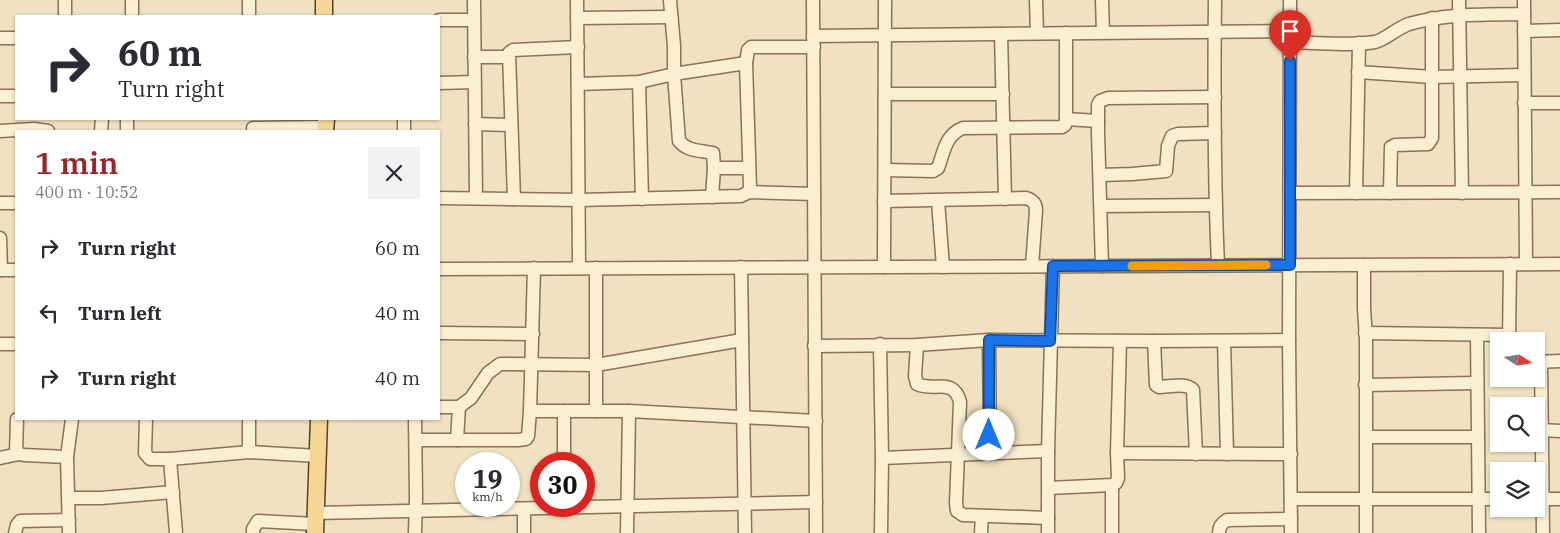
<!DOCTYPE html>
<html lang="en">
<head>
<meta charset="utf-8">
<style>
  :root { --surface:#fff; --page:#f2f2f3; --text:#2b2b33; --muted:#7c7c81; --accent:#9c2427 }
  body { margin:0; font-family:"IBM Plex Serif",serif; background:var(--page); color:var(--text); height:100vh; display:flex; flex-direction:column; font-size:19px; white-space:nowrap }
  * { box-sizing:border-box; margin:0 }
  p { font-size:16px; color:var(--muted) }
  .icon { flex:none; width:28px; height:28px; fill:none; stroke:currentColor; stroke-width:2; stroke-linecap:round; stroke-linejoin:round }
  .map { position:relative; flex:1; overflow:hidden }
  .side { position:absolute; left:15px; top:130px; width:425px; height:290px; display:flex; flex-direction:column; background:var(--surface); border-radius:0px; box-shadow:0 1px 4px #0004 }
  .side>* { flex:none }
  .top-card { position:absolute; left:15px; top:15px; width:425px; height:105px; border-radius:0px; box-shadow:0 1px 4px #0004; background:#fff; color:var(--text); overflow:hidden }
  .needle { width:32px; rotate:102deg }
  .buttons { position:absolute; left:1490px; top:332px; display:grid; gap:10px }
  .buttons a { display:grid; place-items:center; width:55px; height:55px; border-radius:0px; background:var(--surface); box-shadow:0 1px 4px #0004; font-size:25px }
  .speed { position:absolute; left:455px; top:452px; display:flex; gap:10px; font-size:25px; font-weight:700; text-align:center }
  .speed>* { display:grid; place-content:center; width:65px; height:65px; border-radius:50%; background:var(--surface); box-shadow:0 1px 4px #0004; line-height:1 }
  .speed small { font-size:12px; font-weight:400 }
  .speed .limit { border:8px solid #d22; background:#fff; color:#111 }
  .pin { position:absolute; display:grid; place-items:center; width:42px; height:42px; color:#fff; margin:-51px -21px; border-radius:50% 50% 50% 0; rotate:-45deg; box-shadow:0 0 5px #0007 }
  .pin .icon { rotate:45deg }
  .me { position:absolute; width:55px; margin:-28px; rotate:0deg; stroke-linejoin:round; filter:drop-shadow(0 0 4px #0008) }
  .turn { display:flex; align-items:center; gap:18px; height:105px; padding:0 20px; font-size:22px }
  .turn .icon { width:65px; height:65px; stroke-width:2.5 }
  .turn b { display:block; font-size:35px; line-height:42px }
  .round { display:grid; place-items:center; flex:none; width:52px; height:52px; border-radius:0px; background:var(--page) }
  .summary { display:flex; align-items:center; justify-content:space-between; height:85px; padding:0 20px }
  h1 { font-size:30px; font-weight:600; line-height:38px; color:var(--accent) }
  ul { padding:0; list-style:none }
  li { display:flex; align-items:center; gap:15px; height:65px; padding:0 20px }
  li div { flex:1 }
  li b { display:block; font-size:19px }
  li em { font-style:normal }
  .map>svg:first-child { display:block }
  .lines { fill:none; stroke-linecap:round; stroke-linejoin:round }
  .minor-casing { stroke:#8a7157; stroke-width:15 }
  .major-casing { stroke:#573f2c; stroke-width:19 }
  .minor { stroke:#faeed3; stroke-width:12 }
  .major { stroke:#f6d695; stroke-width:16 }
  .route-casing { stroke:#114b97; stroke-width:12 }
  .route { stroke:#1a73e8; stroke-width:9 }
  .slow { stroke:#f59e0b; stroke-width:9 }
</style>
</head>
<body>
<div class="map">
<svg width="1560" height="533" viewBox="0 0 1560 533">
  <rect width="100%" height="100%" fill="#f0e1c0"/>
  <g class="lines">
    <defs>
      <g id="minor">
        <polyline points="132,0 132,16"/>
        <polyline points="474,0 476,198"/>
        <polyline points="577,0 579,268"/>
        <path d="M670,0L674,46V74L679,141C688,152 700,150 713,153L714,168L712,197"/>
        <polyline points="813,0 816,533"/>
        <polyline points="1036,0 1037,33"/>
        <polyline points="1102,0 1103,32"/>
        <path d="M1215,0C1214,89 1214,177 1218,265"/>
        <polyline points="1290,0 1289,340 1291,533"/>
        <polyline points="1459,0 1462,193"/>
        <polyline points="1524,0 1526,264"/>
        <polyline points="65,16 65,0"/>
        <polyline points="249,16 249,0"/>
        <polyline points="577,18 671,17"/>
        <polyline points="439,20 474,20"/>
        <polyline points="1524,31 1560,30"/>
        <polyline points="1001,34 1005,199"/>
        <polyline points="813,36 1290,31"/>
        <polyline points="0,38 16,38"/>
        <path d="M1290,42C1318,43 1347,46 1375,42C1385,40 1397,28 1409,24C1446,13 1485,15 1524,14"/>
        <polyline points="474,57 508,57"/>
        <polyline points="1358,72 1432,77 1524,75"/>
        <polyline points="639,82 642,199"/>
        <polyline points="439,83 474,82"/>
        <polyline points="578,84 639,82 674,74 746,63"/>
        <polyline points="885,94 1003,94"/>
        <polyline points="0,96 16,96"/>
        <polyline points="1524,103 1560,103"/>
        <polyline points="1066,119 1098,121"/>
        <polyline points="475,124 511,125"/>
        <polyline points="253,128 326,127"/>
        <polyline points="0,131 34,129 48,131"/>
        <polyline points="101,131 102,119"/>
        <polyline points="127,131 127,119"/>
        <polyline points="404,131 404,119"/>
        <polyline points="714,168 749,168"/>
        <path d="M885,170L933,171L938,168C944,152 945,135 963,128L1062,127L1065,125L1066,119V33"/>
        <polyline points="1100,175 1132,174 1166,171 1168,146 1172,136 1178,134 1215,133"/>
        <polyline points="749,192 750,187 746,63 748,50 751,47 814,47"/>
        <polyline points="1291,193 1560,192"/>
        <polyline points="1356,193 1359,43"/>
        <polyline points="1390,193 1391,147 1395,145 1428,144 1432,138 1432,18"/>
        <polyline points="439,198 579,200 741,196 749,192 814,194"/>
        <polyline points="514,199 509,53 513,50 578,47"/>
        <path d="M884,201L1026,198C1033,200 1036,203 1036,211L1032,266"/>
        <polyline points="938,201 943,267"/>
        <polyline points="0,203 16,203"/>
        <polyline points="1101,206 1215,205"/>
        <polyline points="0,238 1,270"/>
        <polyline points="1364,265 1364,308 1366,339 1366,533"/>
        <polyline points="1102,266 1098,133 1098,105 1100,101 1108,98 1215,97"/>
        <polyline points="741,267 745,533"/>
        <polyline points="884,267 885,0"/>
        <polyline points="439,269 1560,264"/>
        <polyline points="0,270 16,270"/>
        <polyline points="439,333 533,334"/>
        <polyline points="1365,333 1509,335"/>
        <polyline points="1477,335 1479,533"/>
        <polyline points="989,340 990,454"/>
        <polyline points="1120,341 1117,453 1291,454"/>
        <path d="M1154,341L1156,385L1159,387C1169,387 1186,382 1193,390L1196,454"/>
        <polyline points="1224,341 1227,454"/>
        <polyline points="1509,341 1510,264"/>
        <polyline points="0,344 16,344"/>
        <polyline points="880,344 882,458 881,533"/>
        <path d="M917,345L915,376L917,384C934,392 954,377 960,402L956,503L957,511L963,515L1048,518"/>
        <polyline points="814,346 917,345 989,340 1154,341 1289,340"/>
        <polyline points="1536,362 1560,361"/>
        <polyline points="1541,362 1543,533"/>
        <polyline points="1365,385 1477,383"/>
        <polyline points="439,407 459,407"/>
        <polyline points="530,411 629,411 816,421"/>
        <polyline points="596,411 596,268"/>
        <polyline points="17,419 16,453 24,455 67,457"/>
        <polyline points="146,419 145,453 150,459 170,459 249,452 318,456"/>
        <polyline points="249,419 249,452"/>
        <polyline points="1541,430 1560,431"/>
        <polyline points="1366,437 1478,437"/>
        <polyline points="416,440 518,440 526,439 528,436 530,411 534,268"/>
        <polyline points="457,440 459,407 471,398 488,373 500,364 596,365 742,340"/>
        <polyline points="0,458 19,454"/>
        <polyline points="882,458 1048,451"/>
        <polyline points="170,459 176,533"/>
        <polyline points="564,464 564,411"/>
        <polyline points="1049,488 1112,485 1116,483 1118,478 1117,453"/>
        <polyline points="69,498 101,498 173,492"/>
        <polyline points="1291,499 1499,499"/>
        <polyline points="1536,499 1560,499"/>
        <polyline points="524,509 524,533"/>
        <polyline points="316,513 816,502"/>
        <polyline points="15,533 17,525 20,521 69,520"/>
        <polyline points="69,533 67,457 72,419"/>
        <polyline points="253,533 253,529 258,521 315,524"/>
        <polyline points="415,533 416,497 415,419"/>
        <polyline points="627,533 629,411"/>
        <polyline points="981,533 982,516"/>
        <polyline points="1048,533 1048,451 1053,266"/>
        <polyline points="1112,533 1112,485"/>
        <path d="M1219,533C1219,526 1222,523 1227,520L1291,519"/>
      </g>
      <g id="major">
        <polyline points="324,0 324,16"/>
        <polyline points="325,131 326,119"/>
        <polyline points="315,533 319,419"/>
      </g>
    </defs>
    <!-- minor casing -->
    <use href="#minor" class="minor-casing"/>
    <!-- major casing -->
    <use href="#major" class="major-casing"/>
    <!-- minor -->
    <use href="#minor" class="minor"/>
    <!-- major -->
    <use href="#major" class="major"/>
  </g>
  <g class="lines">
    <defs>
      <polyline id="route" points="989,435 989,340 1050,341 1053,266 1290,265 1290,61"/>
    </defs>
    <!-- route casing -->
    <use href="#route" class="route-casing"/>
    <!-- route -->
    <use href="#route" class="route"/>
    <!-- slow -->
    <polyline class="slow" points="1132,266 1266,265"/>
  </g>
</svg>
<div class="buttons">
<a><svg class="needle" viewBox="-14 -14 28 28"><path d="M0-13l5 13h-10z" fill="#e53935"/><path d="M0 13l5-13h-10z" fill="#7c7c81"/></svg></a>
<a><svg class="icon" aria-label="search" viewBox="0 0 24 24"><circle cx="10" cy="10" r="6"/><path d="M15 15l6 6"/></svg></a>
<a><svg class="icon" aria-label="layers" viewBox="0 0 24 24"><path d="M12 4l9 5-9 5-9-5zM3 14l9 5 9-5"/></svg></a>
</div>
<div class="speed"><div>19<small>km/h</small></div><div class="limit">30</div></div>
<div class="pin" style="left:1290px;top:61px;background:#d93025"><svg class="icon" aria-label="arrive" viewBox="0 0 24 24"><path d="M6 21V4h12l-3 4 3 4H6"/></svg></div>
<svg class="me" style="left:989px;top:435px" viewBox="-20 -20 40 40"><circle r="19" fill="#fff"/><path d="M0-13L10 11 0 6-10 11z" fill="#1a73e8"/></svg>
<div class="top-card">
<div class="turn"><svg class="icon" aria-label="right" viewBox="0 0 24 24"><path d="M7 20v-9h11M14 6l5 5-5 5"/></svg><div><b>60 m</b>Turn right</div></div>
</div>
<section class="side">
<div class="summary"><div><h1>1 min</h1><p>400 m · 10:52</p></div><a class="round"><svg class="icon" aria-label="close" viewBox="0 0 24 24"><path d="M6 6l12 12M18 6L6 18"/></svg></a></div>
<ul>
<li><svg class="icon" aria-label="right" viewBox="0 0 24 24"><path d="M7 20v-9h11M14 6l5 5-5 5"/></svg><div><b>Turn right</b></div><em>60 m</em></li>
<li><svg class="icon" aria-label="left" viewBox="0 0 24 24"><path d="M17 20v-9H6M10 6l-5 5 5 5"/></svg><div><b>Turn left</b></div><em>40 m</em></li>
<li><svg class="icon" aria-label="right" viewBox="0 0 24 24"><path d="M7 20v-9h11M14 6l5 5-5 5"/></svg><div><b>Turn right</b></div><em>40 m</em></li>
</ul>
</section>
</div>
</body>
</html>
